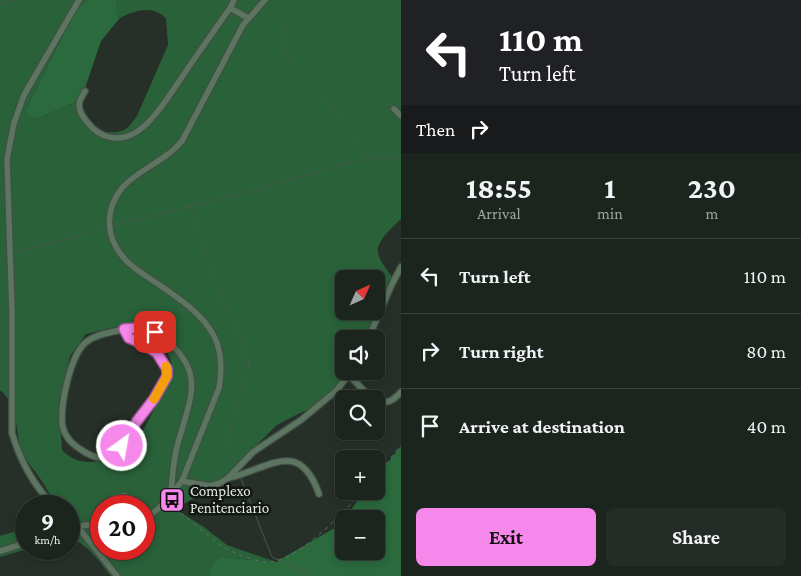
<!DOCTYPE html>
<html lang="en">
<head>
<meta charset="utf-8">
<style>
  :root { --surface:#1c241e; --page:#252c27; --text:#f1f3f6; --muted:#a0a4a4; --line:#3a413c; --accent:#f688ec }
  body { margin:0; font-family:"Crimson Pro",serif; background:var(--page); color:var(--text); height:100vh; display:flex; flex-direction:column; font-size:19px; white-space:nowrap }
  * { box-sizing:border-box; margin:0 }
  p { font-size:16px; color:var(--muted) }
  .icon { flex:none; width:28px; height:28px; fill:none; stroke:currentColor; stroke-width:2; stroke-linecap:round; stroke-linejoin:round }
  .map { position:relative; flex:1; overflow:hidden }
  .drawer { display:flex; flex-direction:column; background:var(--surface); width:400px }
  .drawer>* { flex:none }
  .banner { background:#202124; color:#fff; overflow:hidden }
  .needle { width:32px; rotate:45deg }
  .buttons { position:absolute; left:335px; top:270px; display:grid; gap:10px }
  .buttons a { display:grid; place-items:center; width:50px; height:50px; border-radius:8px; background:var(--surface); box-shadow:0 2px 8px #0003,0 0 0 1px var(--line); font-size:25px }
  .speed { position:absolute; left:15px; top:495px; display:flex; gap:10px; font-size:25px; font-weight:700; text-align:center }
  .speed>* { display:grid; place-content:center; width:65px; height:65px; border-radius:50%; background:var(--surface); box-shadow:0 2px 8px #0003,0 0 0 1px var(--line); line-height:1 }
  .speed small { font-size:12px; font-weight:400 }
  .speed .limit { border:8px solid #d22; background:#fff; color:#111 }
  .pin { position:absolute; display:grid; place-items:center; width:42px; height:42px; color:#fff; margin:-21px; border-radius:10px; box-shadow:0 2px 8px #0006 }
  .me { position:absolute; width:55px; margin:-28px; rotate:32deg; stroke-linejoin:round; filter:drop-shadow(0 0 4px #0008) }
  .turn { display:flex; align-items:center; gap:18px; height:105px; padding:0 15px; font-size:22px }
  .turn .icon { width:65px; height:65px; stroke-width:2.5 }
  .turn b { display:block; font-size:35px; line-height:42px }
  .then { display:flex; align-items:center; height:48px; padding:0 15px; background:#0003; gap:10px; font-size:19px }
  .eta { display:flex; justify-content:space-evenly; align-items:center; height:85px; text-align:center }
  .eta b { font-size:30px; font-weight:700; line-height:35px }
  .cta { display:flex; gap:10px; margin-top:auto; padding:10px 15px }
  .cta a { flex:1; height:58px; border-radius:8px; background:var(--accent); color:#111; font-size:20px; font-weight:700; line-height:58px; text-align:center }
  .cta a+a { background:var(--page); color:var(--text) }
  ul { padding:0; list-style:none }
  li { display:flex; align-items:center; gap:15px; height:75px; padding:0 15px; border-top:1px solid var(--line) }
  li div { flex:1 }
  li b { display:block; font-size:19px }
  li em { font-style:normal }
  main { display:flex; flex:1; min-height:0 }
  .map>svg:first-child { display:block }
  .green { fill:#296139; fill-rule:evenodd }
  .forest { fill:#2a6a3d }
  .lines { fill:none; stroke-linecap:round; stroke-linejoin:round }
  .stream { stroke:#445a49; stroke-width:1 }
  .building { fill:#3f4a41; stroke:#69746b }
  .minor-casing { stroke:#444e46; stroke-width:8 }
  .path { stroke:#646c65; stroke-width:1; stroke-dasharray:4 4; stroke-linecap:butt }
  .minor { stroke:#5b7560; stroke-width:5.5 }
  .route-casing { stroke:#a05899; stroke-width:12 }
  .route { stroke:#f688ec; stroke-width:9 }
  .slow { stroke:#f59e0b; stroke-width:9 }
  .labels { text-anchor:middle; dominant-baseline:central; stroke-width:5; stroke-linejoin:round; paint-order:stroke }
  .poi-label { font-size:15px; fill:#e4eae5; stroke:#121713; text-anchor:start }
</style>
</head>
<body>
<main>
<div class="map">
<svg width="401" height="576" viewBox="0 0 401 576">
  <rect width="100%" height="100%" fill="#263028"/>
  <!-- green -->
  <g class="green">
    <path d="M0,0H87L77,8L25,111L32,117H41L81,100C82,104 81,111 82,116C87,130 111,136 124,130C130,127 133,121 137,116L168,45L166,18C152,5 134,10 119,19L116,6V0H401V219C394,226 376,241 378,252C379,261 387,269 392,277L367,339H344V371H353L333,399L298,414L277,425L216,485L175,509L204,527L227,545L276,562L221,557L214,561L209,570L210,576H111C99,561 88,544 69,538V506H59C51,497 46,487 39,477C33,468 26,461 22,451C14,428 19,406 0,390ZM344,279H376V311H344ZM135,322L152,327C160,338 171,354 172,368C172,380 163,393 157,403C151,415 145,430 136,440C119,459 83,473 62,450L59,401L70,356L86,334ZM101,506H144V549H101Z"/>
    <polygon points="26,528 27,549 0,557 0,536"/>
  </g>
  <!-- forest -->
  <g class="forest">
    <polygon points="87,0 116,0 116,6 119,19 101,41 81,100 41,117 31,117 25,111 77,8"/>
    <polygon points="401,446 401,576 210,576 209,570 214,561 221,557 276,562 338,526 344,519 344,551 376,551 376,519 344,519 365,491 376,491 376,477"/>
  </g>
  <g class="lines">
    <!-- stream -->
    <g class="stream">
      <path d="M311,0C303,8 280,27 281,39C282,45 285,50 287,55L340,118L368,156"/>
      <polyline points="0,5 15,0"/>
      <path d="M190,206C200,234 207,262 218,289C227,313 243,334 248,359C250,367 247,374 245,382C235,414 221,430 236,465"/>
      <polyline points="113,226 243,193 369,157 384,159 401,157"/>
      <polyline points="15,253 105,228"/>
      <polyline points="0,257 6,255"/>
      <polyline points="240,476 272,557 310,576"/>
    </g>
  </g>
  <!-- building -->
  <polygon class="building" points="126,493 129,506 114,506 112,496"/>
  <g class="lines">
    <defs>
      <g id="minor">
        <polyline points="230,8 248,18"/>
        <path d="M85,91C83,95 79,100 79,105C79,112 83,117 87,122C100,139 120,143 138,131C154,120 169,96 180,80C196,56 213,32 230,8L234,0"/>
        <polyline points="394,109 401,116"/>
        <path d="M124,329C129,343 143,341 153,350C157,353 160,357 163,361C165,364 167,368 167,372C168,385 144,412 136,423C131,430 128,438 122,445C118,450 113,455 108,457C98,460 87,454 80,449C69,442 63,434 62,422C61,402 70,357 85,343C94,335 108,333 120,330C135,326 150,329 163,338C207,371 190,399 178,443C173,460 172,478 171,495"/>
        <polyline points="368,339 392,284 401,267"/>
        <polyline points="349,375 369,396 374,399"/>
        <path d="M376,400C387,405 394,400 401,392"/>
        <path d="M228,478C269,469 299,437 319,494"/>
        <polyline points="182,481 210,486 220,483 228,478 253,452 301,420 337,390 351,371"/>
        <path d="M54,506C34,486 20,460 12,433V312L7,159L14,123L24,95L79,0"/>
        <path d="M144,519L158,509L182,481L219,388C222,371 222,352 214,336C202,312 171,293 149,278C140,272 130,266 123,257C105,236 105,209 122,188C135,173 153,166 168,154C173,151 177,146 182,141L243,25L265,0"/>
        <polyline points="69,521 77,526 117,576"/>
        <polyline points="69,529 86,525 101,526"/>
        <polyline points="0,551 26,543"/>
      </g>
    </defs>
    <!-- minor casing -->
    <use href="#minor" class="minor-casing"/>
    <!-- path -->
    <g class="path">
      <polyline points="376,477 401,445"/>
      <path d="M175,508C191,521 207,535 223,547C232,552 260,564 270,562C301,558 342,514 363,491"/>
    </g>
    <!-- minor -->
    <use href="#minor" class="minor"/>
  </g>
  <g class="lines">
    <defs>
      <polyline id="route" points="122,446 137,421 154,399 167,376 167,369 157,353 145,345 129,338 124,329 137,328 155,332"/>
    </defs>
    <!-- route casing -->
    <use href="#route" class="route-casing"/>
    <!-- route -->
    <use href="#route" class="route"/>
    <!-- slow -->
    <polyline class="slow" points="154,399 167,376 166,366"/>
  </g>
  <!-- icons -->
  <defs>
    <symbol id="bus-square" viewBox="-11 -11 22 22"><rect x="-9" y="-9" width="18" height="18" rx="4" fill="#f688ec" stroke="#121713"/><path d="M-5-6H5V4H4V6H2V4H-2V6H-4V4H-5ZM-3.5-4V0h7V-4ZM-3.5 1.2v1.5H-2V1.2ZM2 1.2v1.5H3.5V1.2Z" fill="#111"/></symbol>
  </defs>
  <g fill-rule="evenodd">
    <use href="#bus-square" x="158" y="486" width="28" height="28"/>
  </g>
  <g class="labels">
    <!-- poi labels -->
    <g class="poi-label">
      <text x="190" y="491">Complexo<tspan x="190" dy="17">Penitenciario</tspan></text>
    </g>
  </g>
</svg>
<div class="buttons">
<a><svg class="needle" viewBox="-14 -14 28 28"><path d="M0-13l5 13h-10z" fill="#e53935"/><path d="M0 13l5-13h-10z" fill="#a0a4a4"/></svg></a>
<a><svg class="icon" aria-label="sound" viewBox="0 0 24 24"><path d="M4 9h4l5-4v14l-5-4H4zM17 9q2 3 0 6"/></svg></a>
<a><svg class="icon" aria-label="search" viewBox="0 0 24 24"><circle cx="10" cy="10" r="6"/><path d="M15 15l6 6"/></svg></a>
<a>+</a>
<a>−</a>
</div>
<div class="speed"><div>9<small>km/h</small></div><div class="limit">20</div></div>
<div class="pin" style="left:155px;top:332px;background:#d93025"><svg class="icon" aria-label="arrive" viewBox="0 0 24 24"><path d="M6 21V4h12l-3 4 3 4H6"/></svg></div>
<svg class="me" style="left:122px;top:446px" viewBox="-20 -20 40 40"><circle r="17" fill="#f688ec" stroke="#fff" stroke-width="3"/><path d="M0-11L8 9 0 5-8 9z" fill="#fff"/></svg>
</div>
<section class="drawer">
<div class="banner">
<div class="turn"><svg class="icon" aria-label="left" viewBox="0 0 24 24"><path d="M17 20v-9H6M10 6l-5 5 5 5"/></svg><div><b>110 m</b>Turn left</div></div>
<div class="then">Then<svg class="icon" aria-label="right" viewBox="0 0 24 24"><path d="M7 20v-9h11M14 6l5 5-5 5"/></svg></div>
</div>
<div class="eta">
<div><b>18:55</b><p>Arrival</p></div>
<div><b>1</b><p>min</p></div>
<div><b>230</b><p>m</p></div>
</div>
<ul>
<li><svg class="icon" aria-label="left" viewBox="0 0 24 24"><path d="M17 20v-9H6M10 6l-5 5 5 5"/></svg><div><b>Turn left</b></div><em>110 m</em></li>
<li><svg class="icon" aria-label="right" viewBox="0 0 24 24"><path d="M7 20v-9h11M14 6l5 5-5 5"/></svg><div><b>Turn right</b></div><em>80 m</em></li>
<li><svg class="icon" aria-label="arrive" viewBox="0 0 24 24"><path d="M6 21V4h12l-3 4 3 4H6"/></svg><div><b>Arrive at destination</b></div><em>40 m</em></li>
</ul>
<div class="cta"><a>Exit</a><a>Share</a></div>
</section>
</main>
</body>
</html>
